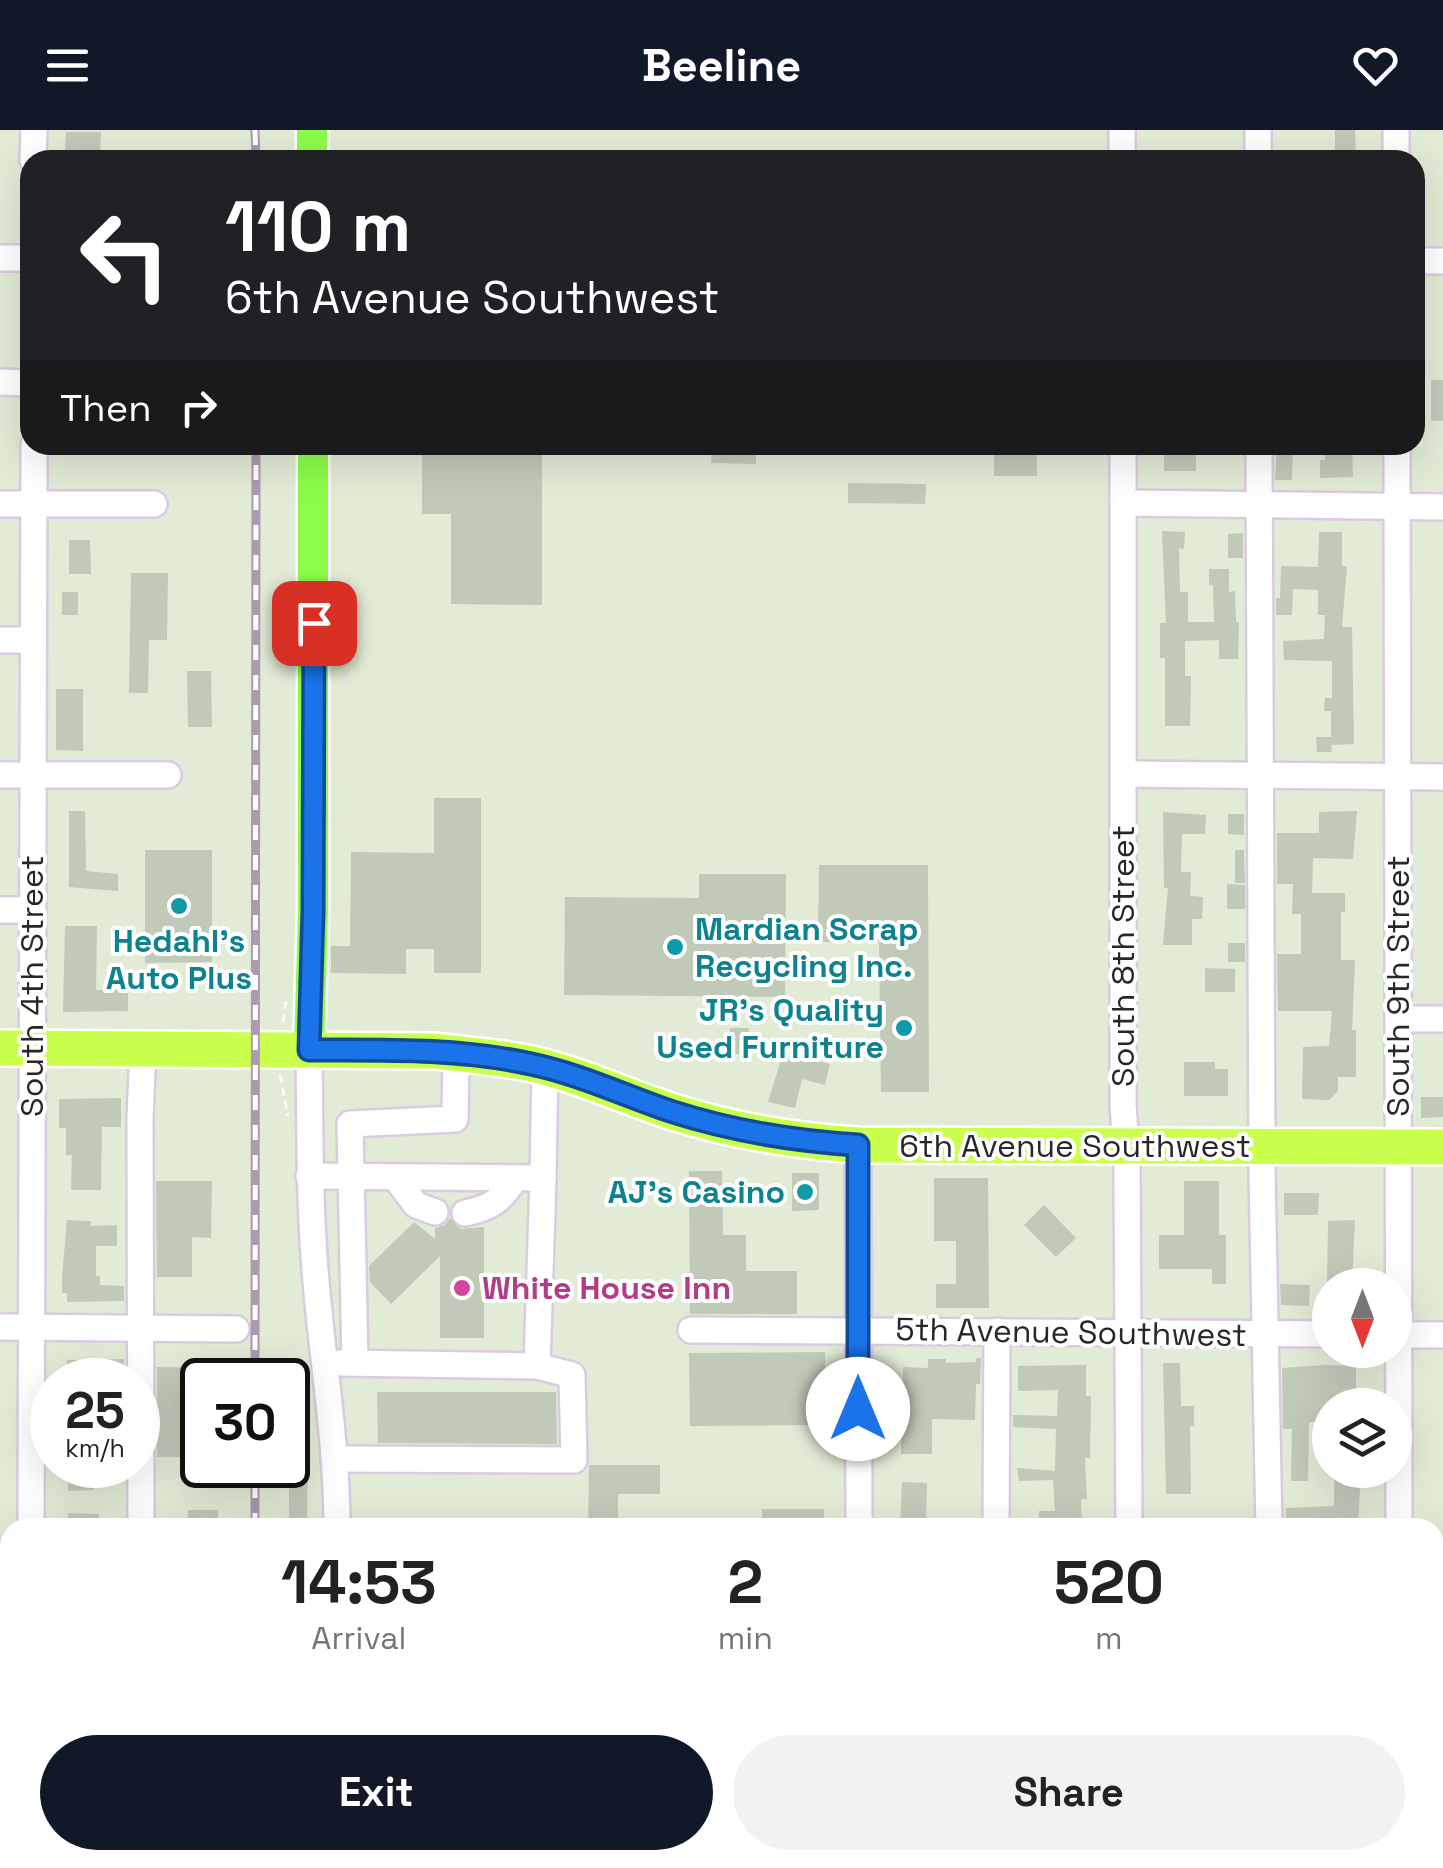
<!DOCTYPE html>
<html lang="en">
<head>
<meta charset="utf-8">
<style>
  :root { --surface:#fff; --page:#f2f2f2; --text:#222; --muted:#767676; --accent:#111827 }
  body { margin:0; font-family:"Space Grotesk",sans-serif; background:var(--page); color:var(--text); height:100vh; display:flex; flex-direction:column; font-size:38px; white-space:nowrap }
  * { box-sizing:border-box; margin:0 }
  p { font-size:32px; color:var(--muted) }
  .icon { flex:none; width:55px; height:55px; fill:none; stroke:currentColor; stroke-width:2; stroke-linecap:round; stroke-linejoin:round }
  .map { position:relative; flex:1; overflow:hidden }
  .drawer { position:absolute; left:0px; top:1388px; width:1445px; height:352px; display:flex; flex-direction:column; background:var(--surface); border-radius:30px 30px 0 0; box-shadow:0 10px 40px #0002 }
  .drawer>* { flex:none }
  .top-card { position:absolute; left:20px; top:20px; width:1405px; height:305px; border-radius:30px; box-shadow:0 10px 40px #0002; background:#202124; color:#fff; overflow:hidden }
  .needle { width:65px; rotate:180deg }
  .buttons { position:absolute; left:1312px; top:1138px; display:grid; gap:20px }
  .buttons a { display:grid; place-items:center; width:100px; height:100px; border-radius:50%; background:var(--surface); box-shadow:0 10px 40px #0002; font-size:50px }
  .speed { position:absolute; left:30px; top:1228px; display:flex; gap:20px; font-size:50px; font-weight:700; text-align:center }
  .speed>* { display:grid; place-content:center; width:130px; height:130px; border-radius:50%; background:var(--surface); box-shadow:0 10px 40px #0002; line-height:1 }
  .speed small { font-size:25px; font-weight:400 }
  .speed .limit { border:5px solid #111; border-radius:15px; background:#fff; color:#111 }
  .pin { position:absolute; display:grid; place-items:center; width:85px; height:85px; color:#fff; margin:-42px; border-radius:20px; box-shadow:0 5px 15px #0006 }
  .me { position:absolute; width:110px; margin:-55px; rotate:0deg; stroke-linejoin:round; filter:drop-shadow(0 0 8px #0008) }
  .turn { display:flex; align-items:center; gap:35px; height:210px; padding:0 40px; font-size:45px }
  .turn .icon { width:130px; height:130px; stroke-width:2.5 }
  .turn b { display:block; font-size:70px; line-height:85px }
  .then { display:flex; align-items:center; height:95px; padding:0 40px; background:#0003; gap:20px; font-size:38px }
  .eta { display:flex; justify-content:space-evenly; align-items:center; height:170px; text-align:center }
  .eta b { font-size:60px; font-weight:600; line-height:70px }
  .action { display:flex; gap:20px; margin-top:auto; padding:20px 40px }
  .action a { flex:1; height:115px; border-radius:60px; background:var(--accent); color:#fff; font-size:40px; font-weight:600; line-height:115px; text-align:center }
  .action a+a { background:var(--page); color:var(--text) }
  header { display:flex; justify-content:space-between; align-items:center; height:130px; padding:0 40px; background:var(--accent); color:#fff; font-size:45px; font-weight:600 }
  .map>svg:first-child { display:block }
  .building { fill:#c1c9b9 }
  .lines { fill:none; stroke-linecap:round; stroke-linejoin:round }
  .minor-casing { stroke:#dbcbe2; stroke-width:30 }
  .major-casing { stroke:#fff; stroke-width:35 }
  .highway-casing { stroke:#fff; stroke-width:40 }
  .path { stroke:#fff; stroke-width:2.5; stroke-dasharray:8 5; stroke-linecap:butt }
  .minor { stroke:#fff; stroke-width:25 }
  .major { stroke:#8bfd49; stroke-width:30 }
  .highway { stroke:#caff4d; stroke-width:35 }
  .rail-casing { stroke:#ac99b3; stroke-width:9 }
  .rail { stroke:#fff; stroke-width:5; stroke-dasharray:15; stroke-linecap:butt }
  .route-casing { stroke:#114b97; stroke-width:25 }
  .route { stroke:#1a73e8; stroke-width:18 }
  .culture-dot { fill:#0f9aa8; stroke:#fff; stroke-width:4 }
  .hotel-dot { fill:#d1479c; stroke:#fff; stroke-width:4 }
  .labels { text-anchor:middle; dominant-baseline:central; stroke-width:8; stroke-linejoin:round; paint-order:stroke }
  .culture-label { font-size:32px; font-weight:bold; fill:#0d838f; stroke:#fff; text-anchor:end }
  .street-label { font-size:32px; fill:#272727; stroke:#fff }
  .hotel-label { font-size:32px; font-weight:bold; fill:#b23c85; stroke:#fff; text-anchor:start }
</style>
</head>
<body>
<header><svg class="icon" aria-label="menu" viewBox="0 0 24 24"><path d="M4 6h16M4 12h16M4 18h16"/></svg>Beeline<svg class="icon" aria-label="heart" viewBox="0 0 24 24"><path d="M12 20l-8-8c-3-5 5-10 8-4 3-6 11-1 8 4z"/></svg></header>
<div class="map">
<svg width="1443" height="1738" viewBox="0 0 1443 1738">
  <rect width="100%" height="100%" fill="#e2ebd6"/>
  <!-- building -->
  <g class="building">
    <polygon points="1335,0 1355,0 1356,30 1335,30"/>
    <polygon points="66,2 101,2 100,23 65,22"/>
    <rect x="1431" y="250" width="12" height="41"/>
    <polygon points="422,315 542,315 542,475 451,474 451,384 422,384"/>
    <polygon points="712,315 756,315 756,334 711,333"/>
    <rect x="1164" y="315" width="32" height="26"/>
    <polygon points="1277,315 1293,315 1292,350 1275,350"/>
    <polygon points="1325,315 1352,315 1353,347 1320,348 1320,330 1325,330"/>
    <rect x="994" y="322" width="43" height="24"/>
    <polygon points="848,353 926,354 925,374 848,373"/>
    <polygon points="1162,401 1185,402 1184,419 1179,418 1180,462 1188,462 1188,492 1214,492 1213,455 1209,455 1209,439 1229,439 1229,462 1235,461 1236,492 1239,492 1238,529 1219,529 1219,510 1185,511 1185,546 1191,546 1190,596 1165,596 1165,528 1160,528 1160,493 1166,493"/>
    <polygon points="1319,402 1342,402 1342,436 1347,436 1342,497 1352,497 1354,614 1331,615 1332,622 1317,622 1316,607 1331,607 1331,581 1324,581 1325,568 1332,568 1332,531 1284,530 1283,511 1324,509 1325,485 1318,485 1318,460 1293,459 1292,485 1276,485 1276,468 1280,468 1281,436 1318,437"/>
    <polygon points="1243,403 1243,428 1228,428 1228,404"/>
    <polygon points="69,410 90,410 91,444 69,444"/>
    <polygon points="131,443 168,443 167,510 149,510 148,563 129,563"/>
    <rect x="62" y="462" width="16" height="23"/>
    <polygon points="187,541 211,541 212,597 188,597"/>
    <polygon points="56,559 83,559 83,621 56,620"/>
    <polygon points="434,668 481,668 481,843 434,843 434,819 406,819 406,844 331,843 331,816 350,816 351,722 434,723"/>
    <polygon points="69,681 85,681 86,741 118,744 118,761 69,757"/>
    <polygon points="1357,681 1353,729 1313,728 1312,763 1345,763 1345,782 1341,782 1341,830 1355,830 1352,900 1356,900 1356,947 1338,947 1338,961 1329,970 1302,969 1303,917 1329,916 1332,881 1278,881 1277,824 1301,824 1301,784 1292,784 1293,754 1277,754 1277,703 1319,703 1319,682"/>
    <polygon points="1163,682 1206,685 1205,704 1182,704 1181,742 1191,742 1190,766 1203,767 1202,789 1192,789 1192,815 1163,815 1168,758 1164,758"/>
    <polygon points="1228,684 1244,684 1244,705 1228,704"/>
    <polygon points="145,720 212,720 212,832 145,833"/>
    <polygon points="1235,720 1244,720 1245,753 1235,753"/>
    <polygon points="819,735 928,735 929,962 881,962 879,812 818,812"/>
    <polygon points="699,744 786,744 785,867 564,865 565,767 699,768"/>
    <polygon points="1227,754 1245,755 1245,779 1227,779"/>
    <polygon points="65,796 97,796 96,860 128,860 128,881 63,882"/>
    <rect x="1228" y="813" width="17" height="19"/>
    <polygon points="1205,838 1235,839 1235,862 1205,862"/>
    <polygon points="730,898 749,898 746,924 730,924"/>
    <polygon points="783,923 830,934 825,955 802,949 795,978 768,972"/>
    <polygon points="1184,932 1215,932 1215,939 1228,939 1228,966 1184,966"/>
    <polygon points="1421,967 1443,967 1443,987 1421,988"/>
    <polygon points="121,968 121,997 102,997 101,1060 71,1060 72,1025 66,1025 66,998 59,998 59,969"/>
    <polygon points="689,1041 722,1041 723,1105 746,1105 746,1141 797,1141 797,1184 690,1184"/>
    <polygon points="792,1043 819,1043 819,1080 792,1081"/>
    <polygon points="934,1048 988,1048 989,1178 936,1178 936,1154 956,1154 956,1111 934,1111"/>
    <polygon points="156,1051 212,1051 211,1108 192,1107 192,1147 157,1147"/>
    <polygon points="1184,1051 1219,1051 1219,1105 1226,1105 1226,1154 1212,1154 1212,1139 1159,1139 1159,1105 1184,1105"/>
    <polygon points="1284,1063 1319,1063 1318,1085 1284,1085"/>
    <polygon points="1044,1075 1076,1108 1056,1127 1024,1095"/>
    <polygon points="450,1088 461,1099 484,1097 484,1208 440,1208 440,1126 391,1174 370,1152 369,1136 414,1092 435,1109 435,1098 445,1095"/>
    <polygon points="67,1090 91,1091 90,1096 117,1095 117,1116 96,1116 96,1146 100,1146 100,1155 124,1156 124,1171 67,1172 67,1163 62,1163 62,1147"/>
    <polygon points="1355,1090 1352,1155 1327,1155 1328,1091"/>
    <polygon points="1280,1154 1310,1155 1309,1176 1281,1175"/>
    <polygon points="825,1222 825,1295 690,1296 689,1223"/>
    <polygon points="976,1228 981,1228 980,1254 976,1254 975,1290 932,1289 932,1324 901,1324 903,1237 928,1238 928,1229 946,1229 946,1233 976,1232"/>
    <polygon points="124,1229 124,1250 67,1249 67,1230"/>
    <polygon points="1163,1233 1180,1233 1181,1276 1194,1276 1194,1296 1190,1296 1191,1364 1166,1364"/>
    <polygon points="1086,1235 1086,1266 1091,1266 1090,1328 1085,1328 1087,1369 1081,1369 1082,1398 1039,1398 1039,1381 1055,1381 1053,1350 1019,1351 1017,1338 1055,1341 1056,1299 1013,1297 1013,1285 1057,1286 1058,1260 1018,1261 1018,1236"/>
    <polygon points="1324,1235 1356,1236 1356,1275 1330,1275 1330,1292 1309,1292 1308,1351 1291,1351 1292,1299 1283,1299 1282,1238"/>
    <polygon points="157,1237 214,1238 214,1250 202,1250 202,1327 157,1327"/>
    <polygon points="377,1262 556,1262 557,1314 378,1313"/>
    <polygon points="289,1331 308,1331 307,1398 289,1398"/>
    <polygon points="589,1335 660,1335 660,1364 618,1364 618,1398 588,1398"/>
    <rect x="110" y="1338" width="15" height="13"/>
    <polygon points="1361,1340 1358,1398 1286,1395 1286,1378 1334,1376 1334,1346 1340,1346 1340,1341"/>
    <polygon points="68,1343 93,1343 94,1360 68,1361"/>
    <polygon points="902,1352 927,1353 926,1398 900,1398"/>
    <rect x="762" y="1379" width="62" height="19"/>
    <polygon points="188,1380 218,1380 218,1398 187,1398"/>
    <polygon points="68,1383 99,1384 99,1398 68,1398"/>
  </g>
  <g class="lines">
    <defs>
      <g id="minor">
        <polyline points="1122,0 1122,30"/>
        <polyline points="1396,0 1396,30"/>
        <polyline points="33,30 34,0"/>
        <polyline points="1258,30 1258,0"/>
        <polyline points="0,128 30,128"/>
        <polyline points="1415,131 1443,131"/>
        <polyline points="0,252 30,253"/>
        <polyline points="1123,315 1123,974 1127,1036 1129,1398"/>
        <polyline points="1259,315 1262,1042 1269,1398"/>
        <polyline points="1397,315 1399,1398"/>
        <polyline points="1123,373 1443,377"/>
        <polyline points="0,374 154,374"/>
        <polyline points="0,510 33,510"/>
        <polyline points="1124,644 1443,647"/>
        <polyline points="0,645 168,645"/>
        <polyline points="0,780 32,780"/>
        <polyline points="1398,889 1443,889"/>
        <path d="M309,920C310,997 309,1074 316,1151C323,1234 337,1314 337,1398"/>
        <polyline points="858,1015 859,1398"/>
        <polyline points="309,1046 543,1048 545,937"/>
        <polyline points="395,1047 416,1075 435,1082"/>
        <path d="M465,1083C491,1078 502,1070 515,1048"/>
        <polyline points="0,1197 236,1199"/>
        <polyline points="691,1200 1330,1204"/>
        <polyline points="1395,1205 1443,1205"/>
        <polyline points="355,1232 350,994 455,989 456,924"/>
        <polyline points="341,1233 537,1236 543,1048"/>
        <polyline points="335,1329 574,1330 572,1245 537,1236"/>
        <polyline points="31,1398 34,315"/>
        <polyline points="141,1398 140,987 143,919"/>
        <polyline points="996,1398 997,1201"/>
        <polyline points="0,1467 10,1467"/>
        <polyline points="1435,1475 1443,1475"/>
        <polyline points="1435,1611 1443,1611"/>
        <polyline points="338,1730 338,1738"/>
        <polyline points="602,1730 602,1738"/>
        <polyline points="858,1730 858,1738"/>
        <polyline points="1128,1730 1128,1738"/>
        <polyline points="1399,1730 1399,1738"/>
        <polyline points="0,1736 185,1738"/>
      </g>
      <g id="major">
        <polyline points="312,0 312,30"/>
        <polyline points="309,920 313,781 313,315"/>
      </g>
      <path id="highway" d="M0,918L434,921C467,925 500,927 532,934C580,945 624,966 670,981C732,1001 793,1011 858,1015L1443,1017"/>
    </defs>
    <!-- minor casing -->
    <use href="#minor" class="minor-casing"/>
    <!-- major casing -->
    <use href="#major" class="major-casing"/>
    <!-- highway casing -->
    <use href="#highway" class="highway-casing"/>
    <!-- path -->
    <g class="path">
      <polyline points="283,892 286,871"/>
      <polyline points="280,945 288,986"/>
      <polyline points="1435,1727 1443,1727"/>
    </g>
    <!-- minor -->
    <use href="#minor" class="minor"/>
    <!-- major -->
    <use href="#major" class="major"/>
    <!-- highway -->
    <use href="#highway" class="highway"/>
    <defs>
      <g id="rail">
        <polyline points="255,0 256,30"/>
        <polyline points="255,1250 256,315"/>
        <polyline points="255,1398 255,1335"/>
        <polyline points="255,1730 255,1738"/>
      </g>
    </defs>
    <!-- rail casing -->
    <use href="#rail" class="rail-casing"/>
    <!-- rail -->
    <use href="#rail" class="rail"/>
  </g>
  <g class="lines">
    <defs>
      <path id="route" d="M314,493L313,781L309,920C383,920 459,918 531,934C579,944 623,965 670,981C732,1001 793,1011 858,1015V1279"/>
    </defs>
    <!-- route casing -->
    <use href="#route" class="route-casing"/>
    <!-- route -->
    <use href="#route" class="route"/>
  </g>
  <!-- markers -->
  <g class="culture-dot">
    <circle cx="179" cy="776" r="10"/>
    <circle cx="675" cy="817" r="10"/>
    <circle cx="904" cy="898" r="10"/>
    <circle cx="805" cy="1062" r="10"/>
  </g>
  <circle class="hotel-dot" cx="462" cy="1158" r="10"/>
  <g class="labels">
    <!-- culture labels -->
    <g class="culture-label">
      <text x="695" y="799" text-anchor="start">Mardian Scrap<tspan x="695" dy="37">Recycling Inc.</tspan></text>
      <text x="179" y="811" text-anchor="middle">Hedahl's<tspan x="179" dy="37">Auto Plus</tspan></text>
      <text x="884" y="880">JR's Quality<tspan x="884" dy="37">Used Furniture</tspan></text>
      <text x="785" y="1062">AJ's Casino</text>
    </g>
    <!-- street labels -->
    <g class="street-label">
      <text transform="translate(1123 826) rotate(-90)">South 8th Street</text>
      <text transform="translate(32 856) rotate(-90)">South 4th Street</text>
      <text transform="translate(1398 856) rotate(-90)">South 9th Street</text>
      <text x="1075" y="1016">6th Avenue Southwest</text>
      <text transform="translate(1071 1202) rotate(1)">5th Avenue Southwest</text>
    </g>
    <!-- hotel labels -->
    <g class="hotel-label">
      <text x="482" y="1158">White House Inn</text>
    </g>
  </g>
</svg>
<div class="buttons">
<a><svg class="needle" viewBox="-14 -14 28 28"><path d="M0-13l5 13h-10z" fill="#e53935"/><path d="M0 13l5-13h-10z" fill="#767676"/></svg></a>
<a><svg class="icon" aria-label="layers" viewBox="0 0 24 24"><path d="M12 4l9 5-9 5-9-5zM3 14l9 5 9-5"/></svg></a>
</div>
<div class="speed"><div>25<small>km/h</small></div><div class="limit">30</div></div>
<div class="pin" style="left:314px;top:493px;background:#d93025"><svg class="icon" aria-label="arrive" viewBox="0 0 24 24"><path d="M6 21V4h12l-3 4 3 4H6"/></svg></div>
<svg class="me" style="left:858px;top:1279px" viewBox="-20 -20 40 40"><circle r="19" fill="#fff"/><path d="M0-13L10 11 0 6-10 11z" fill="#1a73e8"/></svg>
<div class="top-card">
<div class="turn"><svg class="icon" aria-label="left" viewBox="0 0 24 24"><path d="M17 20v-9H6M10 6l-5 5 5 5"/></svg><div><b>110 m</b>6th Avenue Southwest</div></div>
<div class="then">Then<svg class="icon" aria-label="right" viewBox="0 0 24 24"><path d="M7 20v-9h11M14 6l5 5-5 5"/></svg></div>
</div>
<section class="drawer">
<div class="eta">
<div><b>14:53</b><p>Arrival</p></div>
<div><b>2</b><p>min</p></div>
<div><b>520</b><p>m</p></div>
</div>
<div class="action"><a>Exit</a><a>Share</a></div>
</section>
</div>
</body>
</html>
